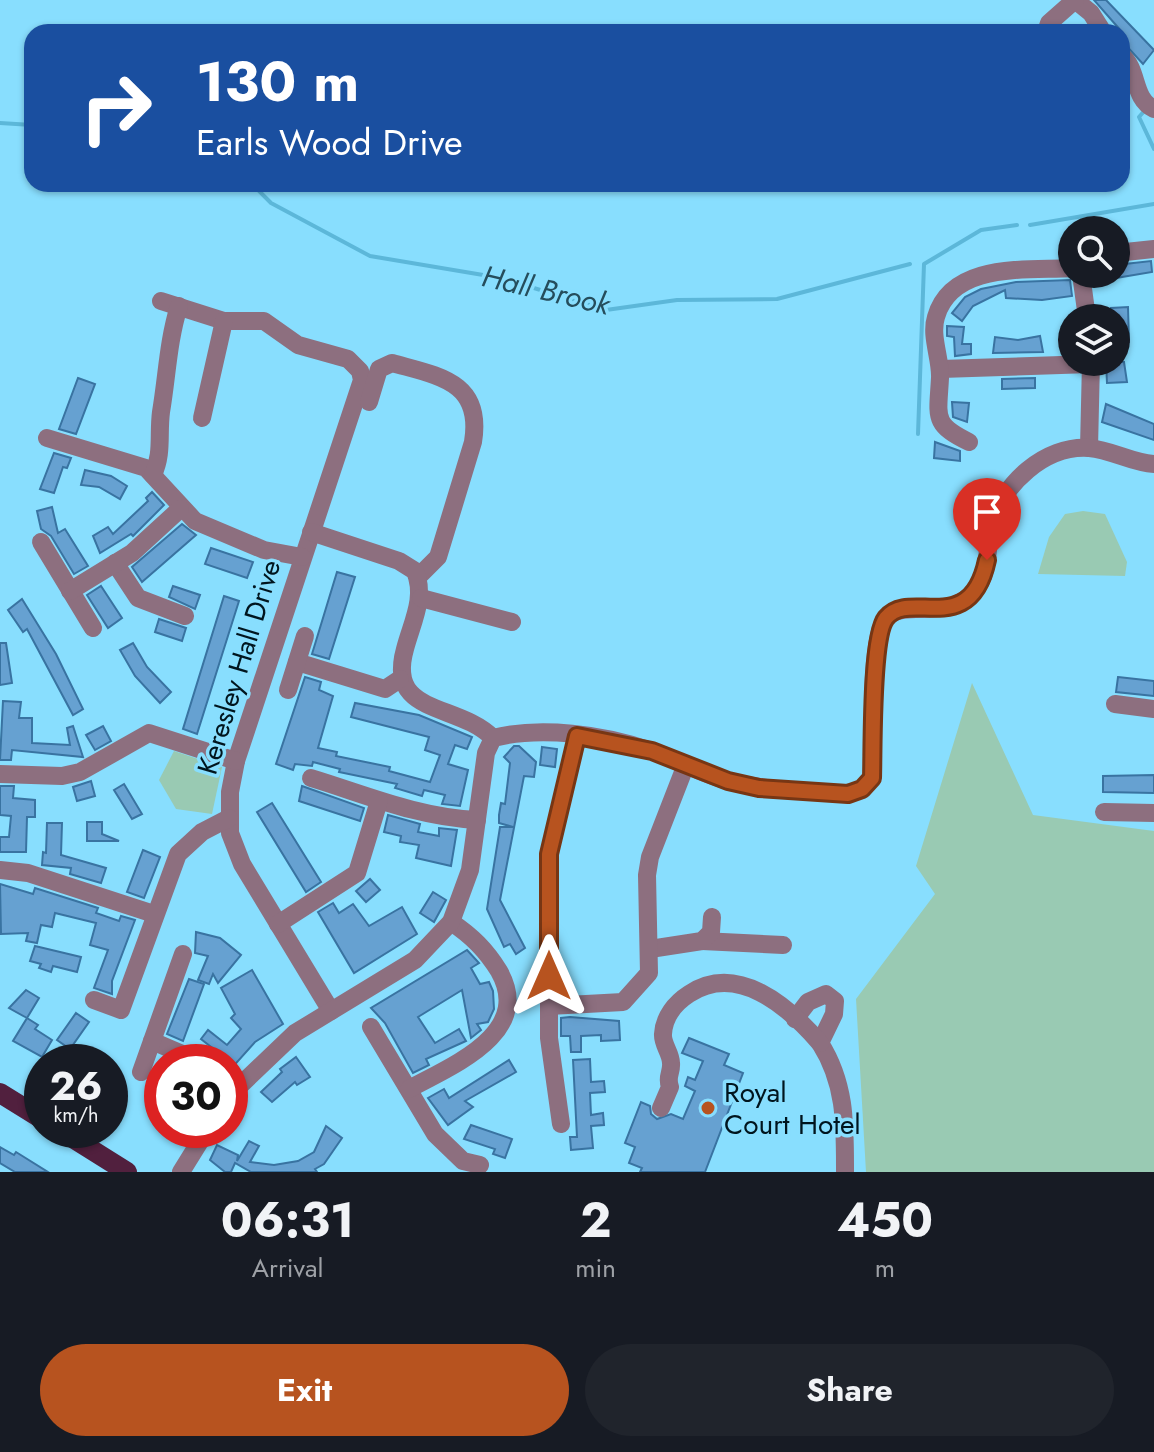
<!DOCTYPE html>
<html lang="en">
<head>
<meta charset="utf-8">
<style>
  :root { --surface:#171b24; --page:#20242c; --text:#f1f3f6; --muted:#9ea1a6; --accent:#b7531f }
  body { margin:0; font-family:Jost,sans-serif; background:var(--page); color:var(--text); height:100vh; display:flex; flex-direction:column; font-size:30px; white-space:nowrap }
  * { box-sizing:border-box; margin:0 }
  p { font-size:26px; color:var(--muted) }
  .icon { flex:none; width:44px; height:44px; fill:none; stroke:currentColor; stroke-width:2; stroke-linecap:round; stroke-linejoin:round }
  .map { position:relative; height:1172px; overflow:hidden }
  .panel { display:flex; flex-direction:column; background:var(--surface); flex:1 }
  .panel>* { flex:none }
  .guide { position:absolute; left:24px; top:24px; width:1106px; height:168px; border-radius:24px; box-shadow:0 2px 6px #0004; background:#1a4fa0; color:#fff; overflow:hidden }
  .controls { position:absolute; left:1058px; top:216px; display:grid; gap:16px }
  .controls a { display:grid; place-items:center; width:72px; height:72px; border-radius:50%; background:var(--surface); box-shadow:0 2px 6px #0004; font-size:40px }
  .speed { position:absolute; left:24px; top:1044px; display:flex; gap:16px; font-size:40px; font-weight:700; text-align:center }
  .speed>* { display:grid; place-content:center; width:104px; height:104px; border-radius:50%; background:var(--surface); box-shadow:0 2px 6px #0004; line-height:1 }
  .speed small { font-size:20px; font-weight:400 }
  .speed .limit { border:12px solid #d22; background:#fff; color:#111 }
  .pin { position:absolute; display:grid; place-items:center; width:68px; height:68px; color:#fff; margin:-82px -34px; border-radius:50% 50% 50% 0; rotate:-45deg; box-shadow:0 0 8px #0007 }
  .pin .icon { rotate:45deg }
  .me { position:absolute; width:88px; margin:-44px; rotate:0deg; stroke-linejoin:round; filter:drop-shadow(0 0 6px #0008) }
  .turn { display:flex; align-items:center; gap:28px; height:168px; padding:0 40px; font-size:36px }
  .turn .icon { width:104px; height:104px; stroke-width:2.5 }
  .turn b { display:block; font-size:56px; line-height:68px }
  .eta { display:flex; justify-content:space-evenly; align-items:center; height:136px; text-align:center }
  .eta b { font-size:48px; font-weight:700; line-height:56px }
  .action { display:flex; gap:16px; margin-top:auto; padding:16px 40px }
  .action a { flex:1; height:92px; border-radius:48px; background:var(--accent); color:#fff; font-size:32px; font-weight:700; line-height:92px; text-align:center }
  .action a+a { background:var(--page); color:var(--text) }
  .map>svg:first-child { display:block }
  .green { fill:#99cab3 }
  .lines { fill:none; stroke-linecap:round; stroke-linejoin:round }
  .stream { stroke:#5cb7d9; stroke-width:4 }
  .building { fill:#66a1d1; stroke:#3973a1; stroke-width:2 }
  .minor { stroke:#8d6f7f; stroke-width:18 }
  .major { stroke:#51203e; stroke-width:20 }
  .route-casing { stroke:#773614; stroke-width:20 }
  .route { stroke:#b7531f; stroke-width:14 }
  .poi-dot { fill:#b7531f; stroke:#88defe; stroke-width:3 }
  .labels { text-anchor:middle; dominant-baseline:central; stroke-width:7; stroke-linejoin:round; paint-order:stroke }
  .street-label { font-size:28px; fill:#00151e; stroke:#88defe }
  .poi-label { font-size:28px; fill:#00151e; stroke:#88defe; text-anchor:start }
  .water-label { font-size:30px; font-style:italic; fill:#254d5c; stroke:#88defe }
</style>
</head>
<body>
<div class="map">
<svg width="1154" height="1172" viewBox="0 0 1154 1172">
  <rect width="100%" height="100%" fill="#88defe"/>
  <!-- green -->
  <g class="green">
    <polygon points="1083,511 1105,514 1127,562 1125,576 1038,574 1049,537 1065,514"/>
    <polygon points="972,683 1033,815 1154,831 1154,1172 866,1172 856,999 935,894 916,866"/>
    <polygon points="174,751 222,767 212,814 176,809 159,780"/>
  </g>
  <g class="lines">
    <!-- stream -->
    <g class="stream">
      <polyline points="1146,109 1139,117 1154,149"/>
      <polyline points="0,123 32,125"/>
      <polyline points="247,184 255,187 271,203 370,256 501,278 606,310 677,300 777,299 910,264"/>
      <polyline points="1030,225 1154,204"/>
      <polyline points="918,434 924,264 981,230 1017,225"/>
    </g>
  </g>
  <!-- building -->
  <g class="building">
    <polygon points="1094,0 1106,0 1154,50 1143,64 1122,41 1122,32"/>
    <polygon points="1151,261 1152,272 1116,278 1116,265"/>
    <polygon points="1070,280 1072,296 1042,300 1006,298 1005,290 973,306 962,321 952,313 965,297 981,289 1016,282"/>
    <polygon points="1128,307 1129,342 1116,343 1116,318 1111,318 1111,308"/>
    <polygon points="947,326 964,327 962,344 971,344 971,354 955,356 954,337 947,336"/>
    <polygon points="1040,336 1043,352 993,353 995,337 1018,340"/>
    <polygon points="1106,362 1124,362 1127,382 1107,383"/>
    <polygon points="78,378 95,384 76,434 59,429"/>
    <polygon points="1035,378 1035,388 1002,389 1002,379"/>
    <polygon points="952,402 969,403 967,422 953,417"/>
    <polygon points="1106,404 1154,424 1154,440 1102,422"/>
    <polygon points="935,442 960,451 960,461 934,458"/>
    <polygon points="54,453 71,458 67,468 63,467 54,493 40,489"/>
    <polygon points="85,470 111,476 127,486 120,499 99,487 81,485"/>
    <polygon points="152,492 164,505 133,536 131,534 100,553 93,536 108,527 113,534 148,501 146,498"/>
    <polygon points="52,507 58,533 65,529 88,566 74,574 51,536 41,529 37,511"/>
    <polygon points="182,524 196,535 142,582 132,567"/>
    <polygon points="211,548 253,562 247,578 205,564"/>
    <polygon points="337,572 355,577 329,659 312,654"/>
    <polygon points="101,586 122,618 108,628 87,595"/>
    <polygon points="173,586 200,595 195,609 169,597"/>
    <polygon points="224,596 239,601 197,734 183,729"/>
    <polygon points="22,599 56,654 83,709 73,715 27,629 23,632 8,610"/>
    <polygon points="159,619 186,628 182,641 155,632"/>
    <polygon points="0,643 6,643 12,683 0,685"/>
    <polygon points="133,643 147,667 171,692 160,703 135,676 120,650"/>
    <polygon points="305,677 321,682 319,690 333,696 318,748 337,752 336,756 390,767 389,771 430,782 440,755 425,750 429,737 351,717 355,703 419,715 472,737 467,749 455,745 448,764 468,770 460,806 442,804 445,795 424,790 422,796 395,788 397,784 339,772 340,769 313,762 312,766 295,764 293,770 276,764"/>
    <polygon points="1118,677 1154,681 1154,696 1116,692"/>
    <polygon points="3,701 21,702 19,718 32,718 32,743 70,745 67,728 73,726 83,757 12,750 11,760 0,760"/>
    <polygon points="103,726 111,741 95,750 86,735"/>
    <polygon points="514,746 519,746 536,762 534,777 524,776 500,900 525,948 516,954 510,944 504,947 487,909 500,827 513,827 499,823 499,815 501,803 505,804 510,763 504,757"/>
    <polygon points="542,747 557,749 555,767 540,765"/>
    <polygon points="1154,775 1154,793 1103,792 1103,776"/>
    <polygon points="91,781 95,796 77,801 73,787"/>
    <polygon points="124,784 142,814 132,819 114,790"/>
    <polygon points="0,786 14,786 13,798 35,800 35,817 27,817 26,852 0,852 0,837 9,837 11,816 0,815"/>
    <polygon points="302,786 364,808 360,821 299,801"/>
    <polygon points="272,803 321,882 306,892 257,812"/>
    <polygon points="388,815 420,824 418,832 439,836 439,828 457,830 451,866 416,858 419,845 400,842 401,836 384,832"/>
    <polygon points="87,822 102,822 102,834 119,841 87,841"/>
    <polygon points="47,823 62,823 61,855 106,868 101,883 70,874 71,868 42,865 43,852 46,853"/>
    <polygon points="143,850 160,857 144,898 127,892"/>
    <polygon points="370,879 380,890 366,902 356,891"/>
    <polygon points="0,884 33,894 35,888 98,908 96,913 119,921 121,916 135,920 112,981 112,994 94,988 108,950 90,945 96,923 55,913 52,927 41,925 37,943 26,941 28,933 1,934"/>
    <polygon points="433,892 446,900 434,922 420,913"/>
    <polygon points="333,903 339,913 353,904 369,926 402,907 417,934 354,973 318,912"/>
    <polygon points="196,932 220,938 241,955 218,983 213,974 209,984 198,980 208,956 195,953"/>
    <polygon points="35,946 81,957 77,972 53,966 51,972 39,968 41,964 30,961"/>
    <polygon points="467,950 479,963 471,968 480,984 489,982 493,991 494,1009 488,1022 477,1024 481,1030 471,1038 462,990 418,1017 435,1043 459,1029 466,1041 426,1059 429,1065 413,1073 385,1023 371,1008"/>
    <polygon points="252,970 283,1024 255,1042 230,1070 230,1062 214,1062 220,1054 201,1039 208,1030 227,1045 241,1029 231,1018 235,1014 221,988"/>
    <polygon points="189,979 204,984 183,1041 167,1034"/>
    <polygon points="26,990 39,998 27,1018 38,1025 35,1029 52,1040 42,1057 13,1041 27,1018 9,1008"/>
    <polygon points="76,1013 89,1022 70,1049 57,1040"/>
    <polygon points="570,1017 619,1021 620,1040 601,1041 601,1035 581,1036 581,1052 571,1052 570,1036 561,1036 561,1018"/>
    <polygon points="689,1038 729,1054 724,1065 743,1073 705,1172 640,1172 642,1168 629,1163 635,1147 625,1143 641,1102 650,1106 651,1114 657,1119 671,1114 683,1119 695,1091 685,1086 688,1077 695,1080 703,1061 682,1053"/>
    <polygon points="296,1057 310,1077 297,1085 295,1082 272,1102 261,1092 282,1072 280,1069"/>
    <polygon points="590,1059 591,1082 604,1081 605,1092 590,1093 591,1115 603,1113 604,1125 591,1126 593,1148 571,1150 570,1137 577,1137 573,1060"/>
    <polygon points="509,1060 516,1072 465,1101 473,1107 448,1125 428,1098 444,1089 449,1098"/>
    <polygon points="471,1125 512,1139 505,1158 493,1154 495,1149 464,1139"/>
    <polygon points="326,1126 342,1138 324,1164 315,1169 317,1172 251,1172 235,1163 231,1172 225,1172 210,1160 217,1145 238,1155 237,1161 249,1141 259,1146 250,1162 274,1165 298,1161 314,1152"/>
    <polygon points="0,1147 14,1155 16,1152 48,1172 15,1172 0,1163"/>
  </g>
  <g class="lines">
    <!-- minor -->
    <g class="minor">
      <polyline points="1075,0 1091,13 1103,32"/>
      <polyline points="1046,32 1049,23 1075,0"/>
      <path d="M1122,56C1139,70 1132,98 1154,109"/>
      <polyline points="1116,253 1154,249"/>
      <polyline points="1081,274 1087,318"/>
      <polyline points="161,301 224,321 264,321 298,345 348,359 360,371 362,380 236,761 230,792 230,833 242,864 331,1011"/>
      <polyline points="941,369 1091,364"/>
      <path d="M369,402L379,369L392,363C438,376 483,381 473,442L438,557L418,577"/>
      <polyline points="202,418 224,321"/>
      <polyline points="47,438 146,468 195,521 264,550 302,557"/>
      <path d="M969,442C932,424 938,417 940,378C941,359 930,336 936,317C952,261 1030,271 1072,268"/>
      <polyline points="1089,448 1091,362"/>
      <path d="M153,475C163,453 158,435 161,412C167,377 168,341 179,306"/>
      <path d="M311,532L399,561L415,571C426,598 412,622 405,649C386,716 457,702 493,738"/>
      <polyline points="41,542 93,628"/>
      <polyline points="115,563 138,598 185,616"/>
      <polyline points="70,591 132,553 180,509"/>
      <polyline points="421,598 512,622"/>
      <polyline points="297,662 385,689 400,679"/>
      <polyline points="288,690 305,636"/>
      <polyline points="1115,704 1154,709"/>
      <polyline points="0,774 62,776 80,772 149,733 236,761"/>
      <path d="M311,778C367,795 417,817 477,820"/>
      <polyline points="1104,812 1154,813"/>
      <polyline points="0,870 28,873 154,914"/>
      <polyline points="278,924 357,873 379,801"/>
      <polyline points="702,941 783,945"/>
      <polyline points="650,949 702,941 711,932 712,917"/>
      <polyline points="94,1000 121,1010 178,854 202,832 229,818"/>
      <polyline points="549,1006 623,1002 649,973 647,875 650,857 685,767"/>
      <path d="M795,1019L808,1002L826,994L835,1001L834,1014L820,1043C846,1084 845,1125 845,1172"/>
      <polyline points="371,1027 435,1134 463,1161 480,1165"/>
      <polyline points="152,1041 180,1053 189,1062"/>
      <polyline points="141,1072 183,954"/>
      <path d="M409,1089C453,1065 534,1033 499,971C486,950 472,936 451,922"/>
      <path d="M230,1095L295,1033L415,960L451,922L470,870L486,753L493,738C539,726 605,734 651,751C678,760 703,775 732,782C770,791 809,791 848,794L862,789L872,778C874,744 869,648 884,621C890,610 904,609 916,609C939,609 960,609 976,589C990,571 986,547 992,525C1002,484 1045,445 1089,448C1112,450 1132,463 1154,464"/>
      <path d="M661,1108L670,1087C666,1076 672,1073 671,1063C671,1053 662,1044 663,1034C664,1017 675,1003 689,994C737,962 788,1006 820,1043"/>
      <polyline points="561,1124 549,1038 549,854 577,736"/>
      <polyline points="181,1172 207,1130"/>
    </g>
    <!-- major -->
    <g class="major">
      <polyline points="0,1093 42,1119"/>
      <polyline points="60,1130 127,1172"/>
    </g>
  </g>
  <g class="lines">
    <defs>
      <path id="route" d="M549,976V854L577,736L652,751L728,781L759,788L848,794L862,789L872,778C873,749 871,637 886,618C910,588 970,640 987,560"/>
    </defs>
    <!-- route casing -->
    <use href="#route" class="route-casing"/>
    <!-- route -->
    <use href="#route" class="route"/>
  </g>
  <!-- markers -->
  <circle class="poi-dot" cx="708" cy="1108" r="8"/>
  <g class="labels">
    <!-- street labels -->
    <g class="street-label">
      <text transform="translate(239 667) rotate(-73)">Keresley Hall Drive</text>
    </g>
    <!-- poi labels -->
    <g class="poi-label">
      <text x="724" y="1092">Royal<tspan x="724" dy="32">Court Hotel</tspan></text>
    </g>
    <!-- water labels -->
    <g class="water-label">
      <text transform="translate(546 290) rotate(13)">Hall Brook</text>
    </g>
  </g>
</svg>
<div class="controls">
<a><svg class="icon" aria-label="search" viewBox="0 0 24 24"><circle cx="10" cy="10" r="6"/><path d="M15 15l6 6"/></svg></a>
<a><svg class="icon" aria-label="layers" viewBox="0 0 24 24"><path d="M12 4l9 5-9 5-9-5zM3 14l9 5 9-5"/></svg></a>
</div>
<div class="speed"><div>26<small>km/h</small></div><div class="limit">30</div></div>
<div class="pin" style="left:987px;top:560px;background:#d93025"><svg class="icon" aria-label="arrive" viewBox="0 0 24 24"><path d="M6 21V4h12l-3 4 3 4H6"/></svg></div>
<svg class="me" style="left:549px;top:976px" viewBox="-20 -20 40 40"><path d="M0-17L14 15 0 8-14 15z" fill="#b7531f" stroke="#fff" stroke-width="4"/></svg>
<div class="guide">
<div class="turn"><svg class="icon" aria-label="right" viewBox="0 0 24 24"><path d="M7 20v-9h11M14 6l5 5-5 5"/></svg><div><b>130 m</b>Earls Wood Drive</div></div>
</div>
</div>
<section class="panel">
<div class="eta">
<div><b>06:31</b><p>Arrival</p></div>
<div><b>2</b><p>min</p></div>
<div><b>450</b><p>m</p></div>
</div>
<div class="action"><a>Exit</a><a>Share</a></div>
</section>
</body>
</html>
